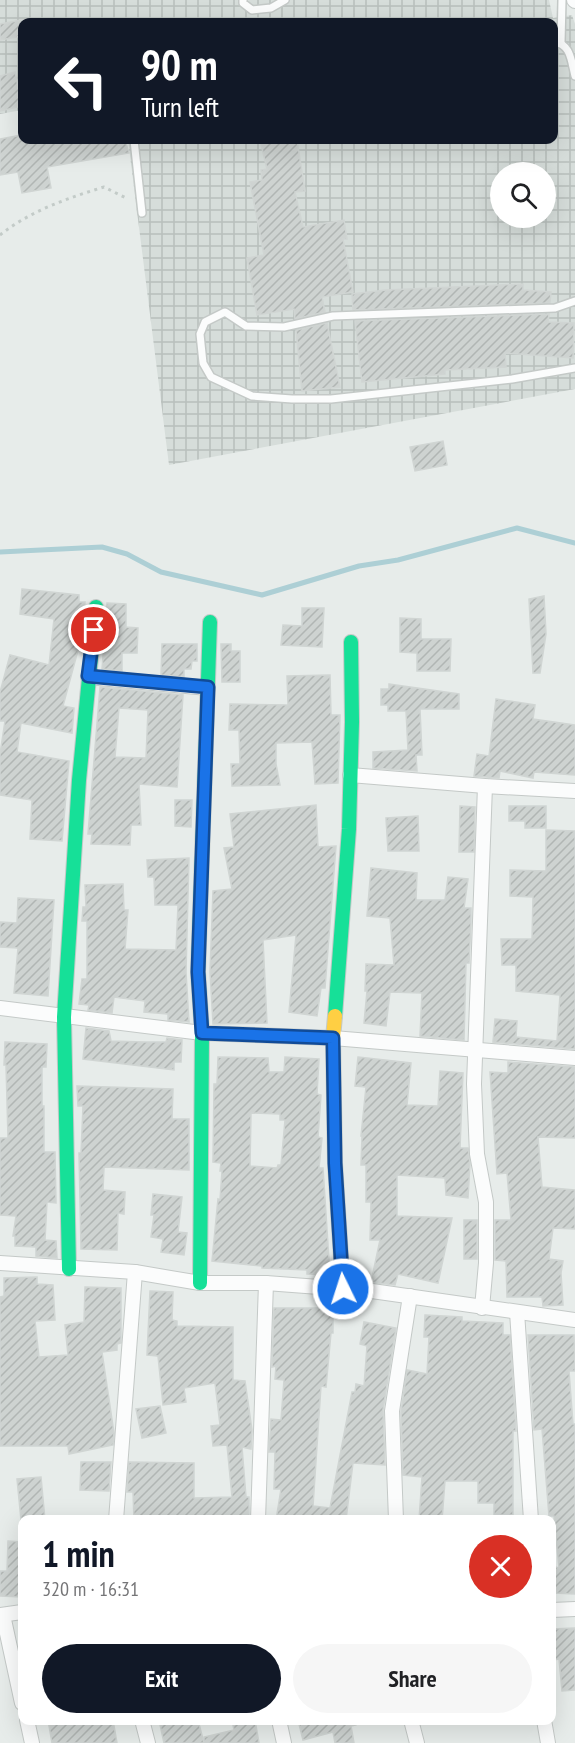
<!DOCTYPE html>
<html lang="en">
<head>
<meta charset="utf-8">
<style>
  :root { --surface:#fff; --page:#f6f6f6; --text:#202124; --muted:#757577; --accent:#111827 }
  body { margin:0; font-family:"PT Sans Narrow",sans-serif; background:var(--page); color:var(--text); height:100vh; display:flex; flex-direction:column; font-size:22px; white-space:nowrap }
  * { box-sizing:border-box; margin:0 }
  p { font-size:20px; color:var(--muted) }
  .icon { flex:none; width:33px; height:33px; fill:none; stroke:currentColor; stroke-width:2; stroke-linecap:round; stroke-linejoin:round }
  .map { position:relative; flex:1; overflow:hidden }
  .panel { position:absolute; left:18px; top:1515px; width:538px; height:210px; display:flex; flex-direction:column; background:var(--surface); border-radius:12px; box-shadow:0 6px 24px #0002 }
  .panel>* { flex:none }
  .guide { position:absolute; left:18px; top:18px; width:540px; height:126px; border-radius:12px; box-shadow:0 6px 24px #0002; background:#111827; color:#fff; overflow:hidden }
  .tools { position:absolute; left:490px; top:162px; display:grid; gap:12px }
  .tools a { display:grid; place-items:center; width:66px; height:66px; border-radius:50%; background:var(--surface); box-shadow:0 6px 24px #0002; font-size:30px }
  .pin { position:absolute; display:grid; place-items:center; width:51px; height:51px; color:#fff; margin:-26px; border:3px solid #fff; border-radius:50%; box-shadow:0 2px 6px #0007 }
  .me { position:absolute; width:66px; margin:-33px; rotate:356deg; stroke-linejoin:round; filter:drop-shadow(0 0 4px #0008) }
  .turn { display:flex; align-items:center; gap:21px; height:126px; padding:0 24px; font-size:27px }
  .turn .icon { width:78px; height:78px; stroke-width:2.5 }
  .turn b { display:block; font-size:42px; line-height:51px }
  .round { display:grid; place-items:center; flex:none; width:63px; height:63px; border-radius:32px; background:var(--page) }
  .overview { display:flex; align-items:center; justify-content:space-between; height:102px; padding:0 24px }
  h1 { font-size:36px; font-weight:700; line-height:45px; color:var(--accent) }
  .button { display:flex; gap:12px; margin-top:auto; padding:12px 24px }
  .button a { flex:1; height:69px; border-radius:36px; background:var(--accent); color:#fff; font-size:24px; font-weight:700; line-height:69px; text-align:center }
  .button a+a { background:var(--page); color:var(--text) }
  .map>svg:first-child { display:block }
  .industrial { fill:url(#industrial-grid); fill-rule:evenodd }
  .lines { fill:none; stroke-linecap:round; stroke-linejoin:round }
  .stream { stroke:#adcfd5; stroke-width:5 }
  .building { fill:url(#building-hatch); stroke:#d0d5d3; stroke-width:1.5; fill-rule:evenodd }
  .lane-casing { stroke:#c4c9c7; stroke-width:10 }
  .street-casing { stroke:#c4c9c7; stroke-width:16 }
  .fast-casing { stroke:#c3c9c7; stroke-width:16 }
  .slow-casing { stroke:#c3c9c7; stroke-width:16 }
  .path { stroke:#c3cbc8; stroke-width:3; stroke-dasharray:3 4.5; stroke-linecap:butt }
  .lane { stroke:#fbfcfc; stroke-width:7 }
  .street { stroke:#fbfcfc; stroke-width:14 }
  .fast { stroke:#16e098; stroke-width:14 }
  .slow { stroke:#ffcf43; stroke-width:14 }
  .route-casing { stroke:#114b97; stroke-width:15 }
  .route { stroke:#1a73e8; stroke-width:10 }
</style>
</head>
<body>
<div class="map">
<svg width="575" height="1743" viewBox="0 0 575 1743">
  <defs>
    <pattern id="industrial-grid" width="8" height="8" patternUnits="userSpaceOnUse" patternTransform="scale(1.5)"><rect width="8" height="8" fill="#d6ddda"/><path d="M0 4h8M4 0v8" fill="none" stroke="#b8bfbc"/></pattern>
    <pattern id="building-hatch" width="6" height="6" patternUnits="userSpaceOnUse" patternTransform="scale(1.5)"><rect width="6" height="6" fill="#ced3d1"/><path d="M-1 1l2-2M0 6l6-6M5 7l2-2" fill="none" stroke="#b1b6b4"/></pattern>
  </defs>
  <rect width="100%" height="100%" fill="#e7ecea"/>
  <!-- industrial -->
  <path class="industrial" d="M0,0H549L553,18L572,15L575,24V389L169,465L128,140H554V22H22V110L0,114ZM501,172H546V218H501Z"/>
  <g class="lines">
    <!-- stream -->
    <polyline class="stream" points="0,552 102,547 127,554 161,572 262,595 359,566 398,560 517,528 575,543"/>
  </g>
  <!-- building -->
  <g class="building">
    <polygon points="22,20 22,36 0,40 0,24"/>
    <polygon points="15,72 22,106 0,111 0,76"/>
    <polygon points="22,135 22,140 125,140 129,153 47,167 51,188 22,193 18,172 0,175 0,139"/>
    <polygon points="260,140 297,140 305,191 295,192 303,227 344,220 347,239 343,239 353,292 322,297 325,312 295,319 294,309 257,315 247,258 264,255 250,182 262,180 261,170 267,169"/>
    <polygon points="523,284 523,290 551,292 550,303 353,310 352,294 386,290"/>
    <polygon points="549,314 548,322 574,323 573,358 505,353 506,367 445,370 445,374 362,382 355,321"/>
    <polygon points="327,323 340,387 302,391 296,330"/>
    <polygon points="443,441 447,465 415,471 410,447"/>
    <polygon points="22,589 79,595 79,602 85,602 81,639 63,706 74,708 72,733 21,723 17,752 69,761 62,841 30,839 32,800 0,795 0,754 5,721 0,721 0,692 10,655 49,665 54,619 20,614"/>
    <polygon points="544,596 546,634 540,673 533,673 529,599"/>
    <polygon points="107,603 126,604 126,627 138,628 137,653 122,653 122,671 102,669"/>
    <polygon points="302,608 324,608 322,647 281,645 283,625 302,626"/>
    <polygon points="400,618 421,619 421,639 451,639 450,671 417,671 417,653 400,652"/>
    <polygon points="162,644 197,644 197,661 192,661 191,669 184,669 184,677 161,675"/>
    <polygon points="221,644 231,644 231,651 240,651 240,682 222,682"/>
    <polygon points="330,675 331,715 340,715 338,783 315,784 312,742 276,743 276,764 280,785 232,786 231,764 240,764 239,730 229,730 230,704 288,705 287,676"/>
    <polygon points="389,684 459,694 459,709 420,709 422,755 416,755 417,771 373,768 373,752 408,750 406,711 388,711 388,705 381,705 381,689 389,689"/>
    <path d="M100,687L183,695L177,787L139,784L141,825H131L130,845L91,844L92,834H88ZM119,708L148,710L146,758L115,757Z"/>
    <polygon points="496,699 535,705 533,719 575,725 575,775 534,772 533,778 500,771 499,778 474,776 477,754 489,756"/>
    <polygon points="175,800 192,800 191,827 175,826"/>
    <polygon points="316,805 318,847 336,846 325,988 321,988 317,1016 289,1012 296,935 263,940 267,1023 213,1024 210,972 213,891 232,889 224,848 234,847 230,814"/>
    <polygon points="460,806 475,807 474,852 459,852"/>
    <polygon points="509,806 546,806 546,828 525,828 525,821 509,821"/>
    <polygon points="418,816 419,851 388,851 386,818"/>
    <polygon points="546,830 575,831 575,1049 493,1042 495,1019 517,1021 516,1037 557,1041 560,995 516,991 516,965 502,965 501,939 532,939 533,897 510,896 510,870 546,871"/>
    <polygon points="189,858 186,972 189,1022 168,1020 168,1014 144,1012 145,1001 114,997 112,1013 88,1010 89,1005 79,1004 82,979 87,979 87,921 82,921 83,907 86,907 85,885 123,884 124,910 128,910 125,949 176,950 178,905 155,905 154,877 148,877 147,860"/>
    <polygon points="371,868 417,873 416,900 445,900 448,877 468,879 464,908 471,908 471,923 469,963 466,963 464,1040 420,1036 422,993 390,992 386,1026 364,1023 367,991 365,991 366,964 394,965 390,918 367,916"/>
    <polygon points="18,898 54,900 48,996 14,993 18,948 0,947 0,922 17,923"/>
    <polygon points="86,1028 109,1031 111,1041 144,1042 166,1042 167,1038 182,1040 181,1062 174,1062 174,1070 83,1059"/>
    <polygon points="5,1042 47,1044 46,1067 42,1067 42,1106 44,1106 44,1152 55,1152 56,1203 47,1202 45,1240 56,1241 57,1258 36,1256 36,1247 15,1246 15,1236 13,1236 16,1216 0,1215 0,1138 8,1138 6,1065 4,1065"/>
    <path d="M218,1057L268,1058L269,1072H284L285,1057L319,1059L317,1094L321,1095L318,1137L322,1138L319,1168H323L330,1275L307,1274V1270L262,1268V1266L212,1261L218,1199L220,1200L222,1171H220L221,1163L213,1162L214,1084H217ZM251,1113L280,1114V1120H285L281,1165H278L277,1168L250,1166Z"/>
    <polygon points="358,1057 411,1063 407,1105 438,1106 440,1071 463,1073 460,1148 468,1148 470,1164 468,1198 446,1195 445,1178 397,1175 397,1216 452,1218 438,1283 398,1274 395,1285 371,1282 380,1240 370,1240 371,1202 366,1202 366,1165 361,1165 362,1136 361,1136 366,1087 355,1086"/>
    <polygon points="508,1062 575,1067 575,1138 538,1137 542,1187 575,1190 575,1229 553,1228 549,1259 563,1261 561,1273 563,1305 543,1306 542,1297 507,1297 506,1261 495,1260 495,1220 511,1220 507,1173 497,1174 490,1072 508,1073"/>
    <polygon points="77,1086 173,1089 172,1119 189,1119 189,1170 104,1167 103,1190 125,1192 124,1214 118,1213 117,1250 81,1249 79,1153 81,1153 83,1106 78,1106"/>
    <polygon points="153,1194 182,1197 178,1232 187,1233 184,1255 161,1252 163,1239 151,1237 154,1215 151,1215"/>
    <rect x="464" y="1220" width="13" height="39"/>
    <polygon points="37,1277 37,1284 53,1285 55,1320 35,1321 39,1357 68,1355 65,1325 84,1322 85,1287 121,1288 121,1343 117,1344 117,1350 102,1352 114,1433 113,1445 69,1454 68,1446 0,1446 0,1297 4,1296 4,1278"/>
    <polygon points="150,1291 173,1292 172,1320 177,1321 177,1326 233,1327 233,1380 245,1381 252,1430 251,1449 242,1447 246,1497 249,1497 249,1520 134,1520 133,1492 127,1492 129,1462 194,1463 194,1498 232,1497 227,1445 213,1446 211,1426 220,1425 215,1383 184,1388 186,1402 163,1405 158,1356 147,1355"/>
    <polygon points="274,1308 333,1308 333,1333 331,1333 326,1387 321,1386 313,1506 330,1508 352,1392 355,1392 356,1384 364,1386 367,1346 360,1344 364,1322 396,1328 383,1410 385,1465 353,1463 346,1520 276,1520 281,1489 274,1489 275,1452 269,1452 270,1435 271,1419 281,1420 284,1380 275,1379 276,1366 272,1367"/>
    <polygon points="425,1315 462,1317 462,1321 503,1323 503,1335 510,1335 516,1431 513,1431 513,1515 494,1515 494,1503 478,1503 478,1481 445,1481 442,1520 419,1520 422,1477 403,1475 401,1412 407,1370 427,1374 429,1337 424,1337"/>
    <polygon points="528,1335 574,1335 575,1371 569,1371 573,1424 575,1424 575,1594 554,1593 555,1567 559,1568 554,1516 549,1516 542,1429 534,1430"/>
    <polygon points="160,1406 166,1433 142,1438 136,1409"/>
    <polygon points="81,1462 111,1462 109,1491 80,1490"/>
    <polygon points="41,1477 45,1520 21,1520 17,1479"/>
    <polygon points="8,1541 22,1542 22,1597 0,1596 0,1571 7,1571"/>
    <polygon points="575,1628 575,1690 562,1691 559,1659 553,1660 552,1629"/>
    <polygon points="48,1720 113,1720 117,1743 52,1743"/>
    <polygon points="159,1720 198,1720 204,1743 164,1743"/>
    <polygon points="232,1720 255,1720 259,1743 204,1743 204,1737 234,1730"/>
    <polygon points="298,1720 356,1720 356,1725 351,1726 354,1743 335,1743 333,1732 303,1740"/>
  </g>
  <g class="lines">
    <defs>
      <g id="lane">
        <polyline points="243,0 243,3 252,10 271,8 285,0"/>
        <path d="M554,42C571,44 571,61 575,76"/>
        <polyline points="561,43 562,0"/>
        <polyline points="134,140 142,213"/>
        <polyline points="575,301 555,308 333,316 284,327 246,326 225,312 205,322 200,334 203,363 211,377 252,396 292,399 331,399 512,379 575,368"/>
      </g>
      <g id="street">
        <polyline points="574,0 575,1"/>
        <polyline points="88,677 208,688"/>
        <polyline points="350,775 485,786 575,791"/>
        <polyline points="0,1008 202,1033 333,1038 575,1058"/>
        <polyline points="0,1263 135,1272 200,1283 266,1283 372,1291 575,1320"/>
        <polyline points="482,1308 486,1263 486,1202 477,1154 474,1084 485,786"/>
        <polyline points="517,1312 531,1520"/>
        <polyline points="116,1520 135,1272"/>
        <polyline points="258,1520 266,1283"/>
        <polyline points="396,1520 392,1411 410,1296"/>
        <polyline points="552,1610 575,1609"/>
        <polyline points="0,1615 22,1612"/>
        <polyline points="3,1615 22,1703"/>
        <polyline points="27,1720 32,1743"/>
        <polyline points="142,1720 148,1743"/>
        <polyline points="279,1720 284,1743"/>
        <polyline points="411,1720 417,1743"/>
        <polyline points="544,1720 548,1743"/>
      </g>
      <g id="fast">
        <polyline points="335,1016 349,829 352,722 351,642"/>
        <polyline points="69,1269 64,1017 79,780 96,607"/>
        <polyline points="200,1283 202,1033 198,972 210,622"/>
      </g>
      <polyline id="slow" points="335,1016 333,1038 335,1163 343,1289"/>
    </defs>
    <!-- lane casing -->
    <use href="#lane" class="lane-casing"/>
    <!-- street casing -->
    <use href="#street" class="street-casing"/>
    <!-- fast casing -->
    <use href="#fast" class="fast-casing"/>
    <!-- slow casing -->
    <use href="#slow" class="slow-casing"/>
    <!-- path -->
    <path class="path" d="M0,235C30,211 68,198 104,187L128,199"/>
    <!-- lane -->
    <use href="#lane" class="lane"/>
    <!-- street -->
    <use href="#street" class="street"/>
    <!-- fast -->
    <use href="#fast" class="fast"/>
    <!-- slow -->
    <use href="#slow" class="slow"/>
  </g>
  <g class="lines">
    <defs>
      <polyline id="route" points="94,630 88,676 208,687 198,972 202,1033 333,1038 335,1163 343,1289"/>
    </defs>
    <!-- route casing -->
    <use href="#route" class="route-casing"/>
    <!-- route -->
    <use href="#route" class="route"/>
  </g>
</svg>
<div class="tools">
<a><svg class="icon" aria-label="search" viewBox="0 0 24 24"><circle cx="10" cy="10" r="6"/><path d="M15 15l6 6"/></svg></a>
</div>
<div class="pin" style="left:94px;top:630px;background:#d93025"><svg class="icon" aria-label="arrive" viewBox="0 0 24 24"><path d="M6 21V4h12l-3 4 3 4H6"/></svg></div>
<svg class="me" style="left:343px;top:1289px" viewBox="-20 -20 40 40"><circle r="17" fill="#1a73e8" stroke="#fff" stroke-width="3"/><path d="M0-11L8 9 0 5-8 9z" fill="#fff"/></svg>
<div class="guide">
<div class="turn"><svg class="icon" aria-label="left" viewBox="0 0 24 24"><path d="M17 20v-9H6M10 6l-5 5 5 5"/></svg><div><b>90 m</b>Turn left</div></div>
</div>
<section class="panel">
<div class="overview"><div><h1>1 min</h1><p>320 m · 16:31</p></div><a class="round" style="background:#d93025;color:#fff"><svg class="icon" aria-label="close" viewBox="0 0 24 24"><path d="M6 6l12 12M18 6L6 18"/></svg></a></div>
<div class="button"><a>Exit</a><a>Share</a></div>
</section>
</div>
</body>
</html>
